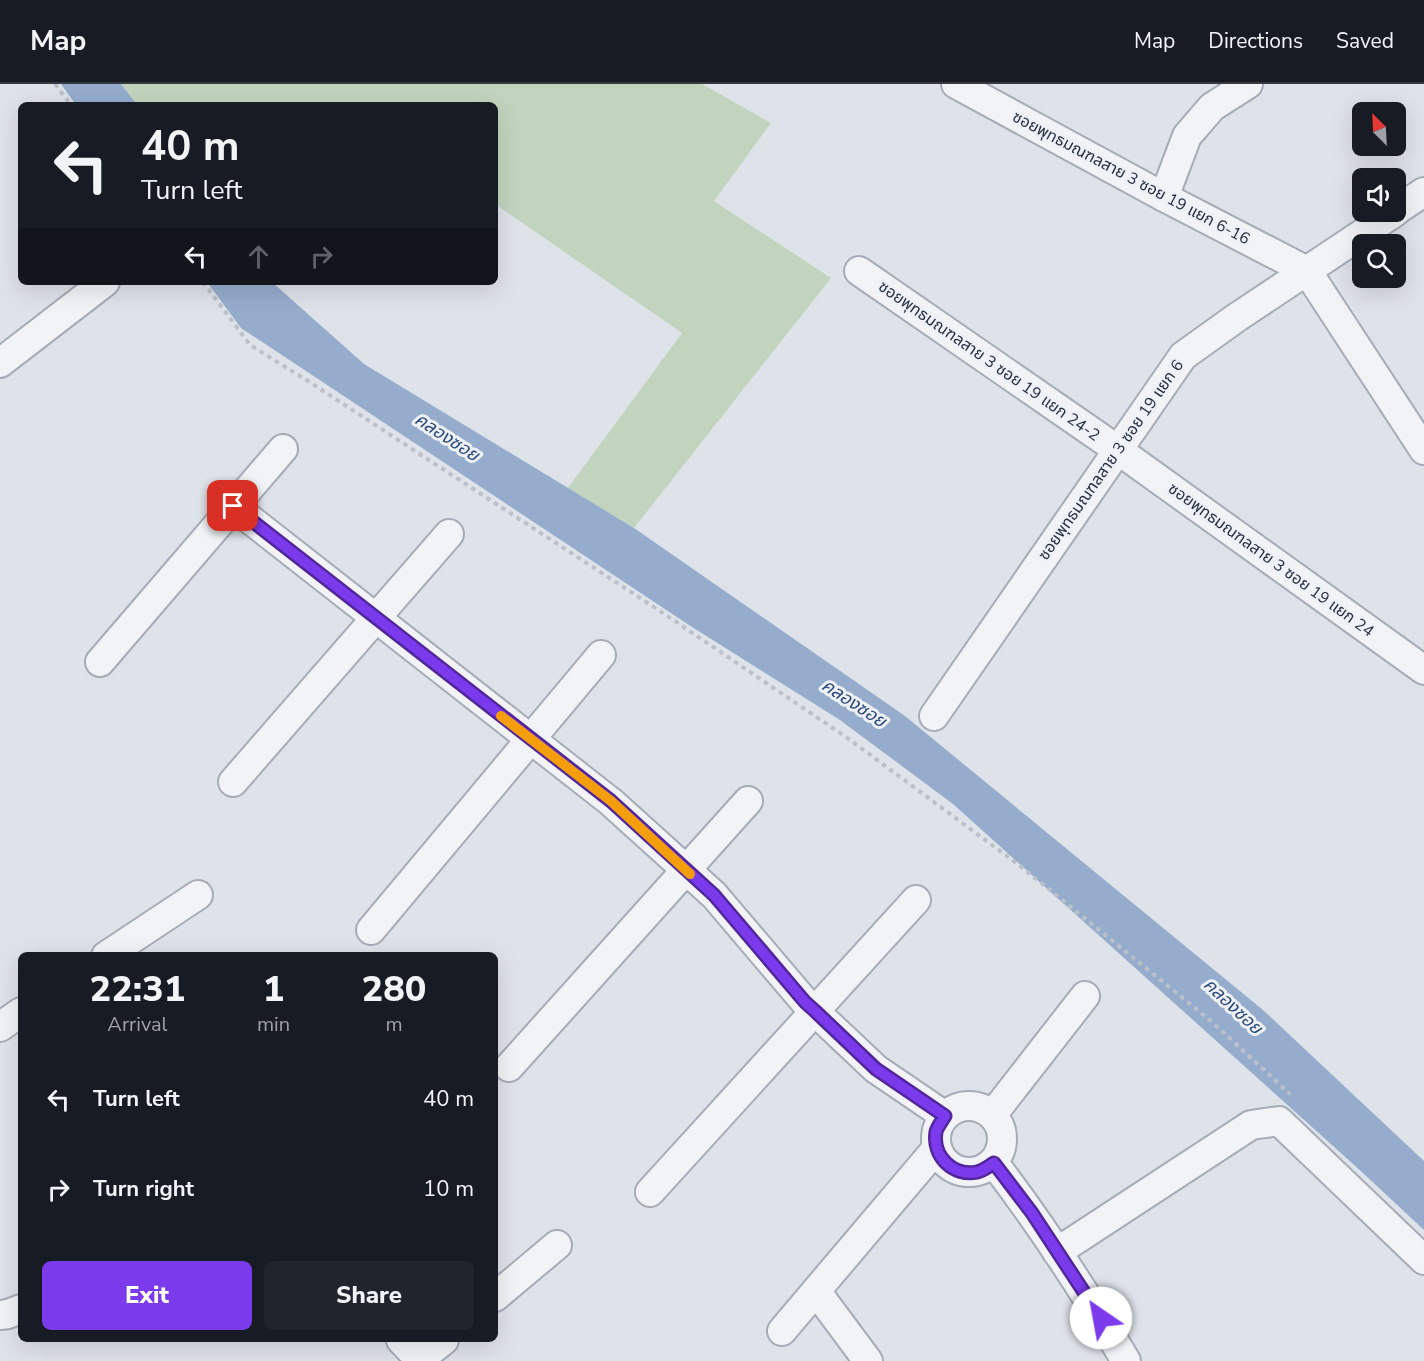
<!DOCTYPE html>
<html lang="en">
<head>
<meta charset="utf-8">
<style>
  :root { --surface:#171b24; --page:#20242c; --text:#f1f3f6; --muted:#9ea1a6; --line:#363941; --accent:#7c3aed }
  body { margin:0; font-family:"Nunito Sans","Noto Sans Thai",sans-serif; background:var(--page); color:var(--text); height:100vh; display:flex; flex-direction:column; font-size:22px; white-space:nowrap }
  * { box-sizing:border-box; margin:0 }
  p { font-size:20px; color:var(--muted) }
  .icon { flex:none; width:33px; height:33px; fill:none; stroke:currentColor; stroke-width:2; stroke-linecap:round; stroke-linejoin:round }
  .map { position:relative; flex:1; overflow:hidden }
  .details { position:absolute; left:18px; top:868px; width:480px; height:390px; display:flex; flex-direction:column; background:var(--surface); border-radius:9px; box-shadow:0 6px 24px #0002 }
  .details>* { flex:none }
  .top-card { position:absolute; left:18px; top:18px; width:480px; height:183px; border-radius:9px; box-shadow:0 6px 24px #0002; background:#171b24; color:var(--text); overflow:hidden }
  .needle { width:39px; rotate:336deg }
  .controls { position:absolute; left:1352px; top:18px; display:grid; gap:12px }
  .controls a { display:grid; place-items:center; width:54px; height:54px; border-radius:9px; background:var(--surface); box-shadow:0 6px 24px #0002; font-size:30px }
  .pin { position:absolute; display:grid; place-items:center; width:51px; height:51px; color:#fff; margin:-26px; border-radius:12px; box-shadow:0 3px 9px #0006 }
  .me { position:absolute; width:66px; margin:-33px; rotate:327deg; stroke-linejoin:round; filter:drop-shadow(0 0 4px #0008) }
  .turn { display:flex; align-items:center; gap:21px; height:126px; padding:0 24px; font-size:27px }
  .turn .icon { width:78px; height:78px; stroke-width:2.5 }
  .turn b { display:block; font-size:42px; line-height:51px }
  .lanes { display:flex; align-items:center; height:57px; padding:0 24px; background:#0003; justify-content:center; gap:30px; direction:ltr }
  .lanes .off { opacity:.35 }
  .eta { display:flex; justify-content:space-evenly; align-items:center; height:102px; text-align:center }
  .eta b { font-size:36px; font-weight:800; line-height:42px }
  .cta { display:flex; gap:12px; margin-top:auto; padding:12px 24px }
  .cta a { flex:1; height:69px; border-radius:9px; background:var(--accent); color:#fff; font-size:24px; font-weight:800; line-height:69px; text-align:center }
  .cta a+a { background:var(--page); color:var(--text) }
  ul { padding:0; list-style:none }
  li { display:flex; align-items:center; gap:18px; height:90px; padding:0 24px }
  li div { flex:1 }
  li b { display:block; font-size:22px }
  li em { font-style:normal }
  header { display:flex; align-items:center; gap:36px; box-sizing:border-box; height:84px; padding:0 30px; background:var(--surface); border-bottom:2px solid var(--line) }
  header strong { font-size:28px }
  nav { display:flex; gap:33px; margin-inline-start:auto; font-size:21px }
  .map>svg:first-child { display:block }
  .green { fill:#c2d4be }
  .water { fill:#95accd }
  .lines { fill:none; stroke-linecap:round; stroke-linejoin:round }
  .minor-casing { stroke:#a6acb7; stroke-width:32 }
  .path { stroke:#bcc0c8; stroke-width:4; stroke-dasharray:4.5 4.5; stroke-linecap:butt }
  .minor { stroke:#f1f3f7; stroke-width:28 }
  .route-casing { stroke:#51269a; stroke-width:15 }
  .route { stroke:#7c3aed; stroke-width:10 }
  .slow { stroke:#f59e0b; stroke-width:10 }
  .labels { text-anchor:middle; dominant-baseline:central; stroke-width:6; stroke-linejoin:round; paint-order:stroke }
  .street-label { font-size:16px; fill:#252e42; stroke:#eef1f7 }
  .water-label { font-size:18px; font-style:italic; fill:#2b497a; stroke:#eef1f7 }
</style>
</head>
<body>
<header>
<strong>Map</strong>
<nav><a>Map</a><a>Directions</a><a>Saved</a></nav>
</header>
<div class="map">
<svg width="1424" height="1277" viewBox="0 0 1424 1277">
  <rect width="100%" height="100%" fill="#dee2e9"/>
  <!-- green -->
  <polygon class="green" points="121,0 702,0 771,39 714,117 831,194 634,444 568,404 682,249 495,120 495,21 137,21"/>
  <!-- water -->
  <g class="water">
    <polygon points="61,0 121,0 137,21 76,21"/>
    <polygon points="207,198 272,198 364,280 634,444 905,632 1263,926 1424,1077 1424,1146 1363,1089 953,720 840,636 692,543 241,244"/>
  </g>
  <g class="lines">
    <defs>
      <g id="minor">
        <polyline points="956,0 1164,113 1307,187 1424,366"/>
        <polyline points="1164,113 1187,52 1212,23 1248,0"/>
        <polyline points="1395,127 1424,108"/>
        <polyline points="859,187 1118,366 1424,586"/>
        <polyline points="0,279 105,198"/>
        <polyline points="233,422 611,718 714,811 805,918 876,985 945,1032"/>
        <polyline points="100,578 283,365"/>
        <polyline points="934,632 1183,272 1236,234 1395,128"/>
        <polyline points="233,698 449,450"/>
        <polyline points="371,846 601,571"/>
        <polyline points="106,872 198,811"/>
        <polyline points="0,943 21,928"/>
        <polyline points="509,983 748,717"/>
        <circle cx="969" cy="1055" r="33"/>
        <polyline points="993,1030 1085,912"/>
        <path d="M994,1079C1042,1142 1085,1208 1126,1277"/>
        <polyline points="650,1108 916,816"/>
        <polyline points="1057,1168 1251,1041 1279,1037 1424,1176"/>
        <polyline points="816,1207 868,1277"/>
        <polyline points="495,1213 557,1161"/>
        <polyline points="0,1231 8,1230 21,1225"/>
        <polyline points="782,1247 937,1064"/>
        <polyline points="401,1256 421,1277"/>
        <polyline points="418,1277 444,1256"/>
      </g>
    </defs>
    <!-- minor casing -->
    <use href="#minor" class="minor-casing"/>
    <!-- path -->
    <g class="path">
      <polyline points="55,0 71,21"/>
      <polyline points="203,198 250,261 308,297 657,525 846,653 1019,781 1210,936 1290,1010"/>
    </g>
    <!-- minor -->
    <use href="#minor" class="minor"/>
  </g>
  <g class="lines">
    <defs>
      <path id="route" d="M233,422L611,717L714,811L805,918L815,927L876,985L945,1032C942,1037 937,1043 936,1048C932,1072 953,1093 977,1088C983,1087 989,1082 994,1079L1032,1129L1101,1234"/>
    </defs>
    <!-- route casing -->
    <use href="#route" class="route-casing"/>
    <!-- route -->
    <use href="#route" class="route"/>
    <!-- slow -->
    <polyline class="slow" points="501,632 611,717 690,790"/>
  </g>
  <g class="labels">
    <!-- street labels -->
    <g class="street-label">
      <text transform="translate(1131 94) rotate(28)">ซอยพุทธมณฑลสาย 3 ซอย 19 แยก 6-16</text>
      <text transform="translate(989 277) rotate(35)">ซอยพุทธมณฑลสาย 3 ซอย 19 แยก 24-2</text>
      <text transform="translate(1111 376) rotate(-55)">ซอยพุทธมณฑลสาย 3 ซอย 19 แยก 6</text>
      <text transform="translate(1271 476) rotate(36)">ซอยพุทธมณฑลสาย 3 ซอย 19 แยก 24</text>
    </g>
    <!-- water labels -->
    <g class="water-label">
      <text transform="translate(447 353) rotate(33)">คลองซอย</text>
      <text transform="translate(854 619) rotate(33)">คลองซอย</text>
      <text transform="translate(1233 922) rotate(43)">คลองซอย</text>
    </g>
  </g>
</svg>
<div class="controls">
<a><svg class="needle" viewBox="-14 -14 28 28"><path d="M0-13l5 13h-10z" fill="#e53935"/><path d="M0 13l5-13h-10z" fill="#9ea1a6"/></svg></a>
<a><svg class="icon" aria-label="sound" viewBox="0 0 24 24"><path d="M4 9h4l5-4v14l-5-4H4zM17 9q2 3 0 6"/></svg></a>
<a><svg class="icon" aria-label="search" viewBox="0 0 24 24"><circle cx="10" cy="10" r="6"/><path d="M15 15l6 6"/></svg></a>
</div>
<div class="pin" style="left:233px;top:422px;background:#d93025"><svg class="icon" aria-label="arrive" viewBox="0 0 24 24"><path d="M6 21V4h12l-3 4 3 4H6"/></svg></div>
<svg class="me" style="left:1101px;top:1234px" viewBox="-20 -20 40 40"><circle r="19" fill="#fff"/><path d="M0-13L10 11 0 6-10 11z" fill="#7c3aed"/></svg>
<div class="top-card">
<div class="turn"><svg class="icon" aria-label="left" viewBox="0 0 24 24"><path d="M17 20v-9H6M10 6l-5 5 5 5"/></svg><div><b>40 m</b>Turn left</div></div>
<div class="lanes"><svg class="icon" aria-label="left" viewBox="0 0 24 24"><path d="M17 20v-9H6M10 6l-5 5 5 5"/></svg><svg class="icon off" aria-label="ahead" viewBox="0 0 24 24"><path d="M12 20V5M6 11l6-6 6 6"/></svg><svg class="icon off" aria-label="right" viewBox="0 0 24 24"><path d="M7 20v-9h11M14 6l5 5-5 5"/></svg></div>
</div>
<section class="details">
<div class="eta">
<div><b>22:31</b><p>Arrival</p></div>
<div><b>1</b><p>min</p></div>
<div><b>280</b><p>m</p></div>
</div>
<ul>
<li><svg class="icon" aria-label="left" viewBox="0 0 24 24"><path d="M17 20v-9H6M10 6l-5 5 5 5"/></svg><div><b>Turn left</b></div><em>40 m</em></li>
<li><svg class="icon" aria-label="right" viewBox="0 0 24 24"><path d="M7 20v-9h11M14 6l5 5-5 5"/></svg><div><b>Turn right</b></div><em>10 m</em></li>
</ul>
<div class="cta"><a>Exit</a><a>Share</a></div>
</section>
</div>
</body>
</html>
